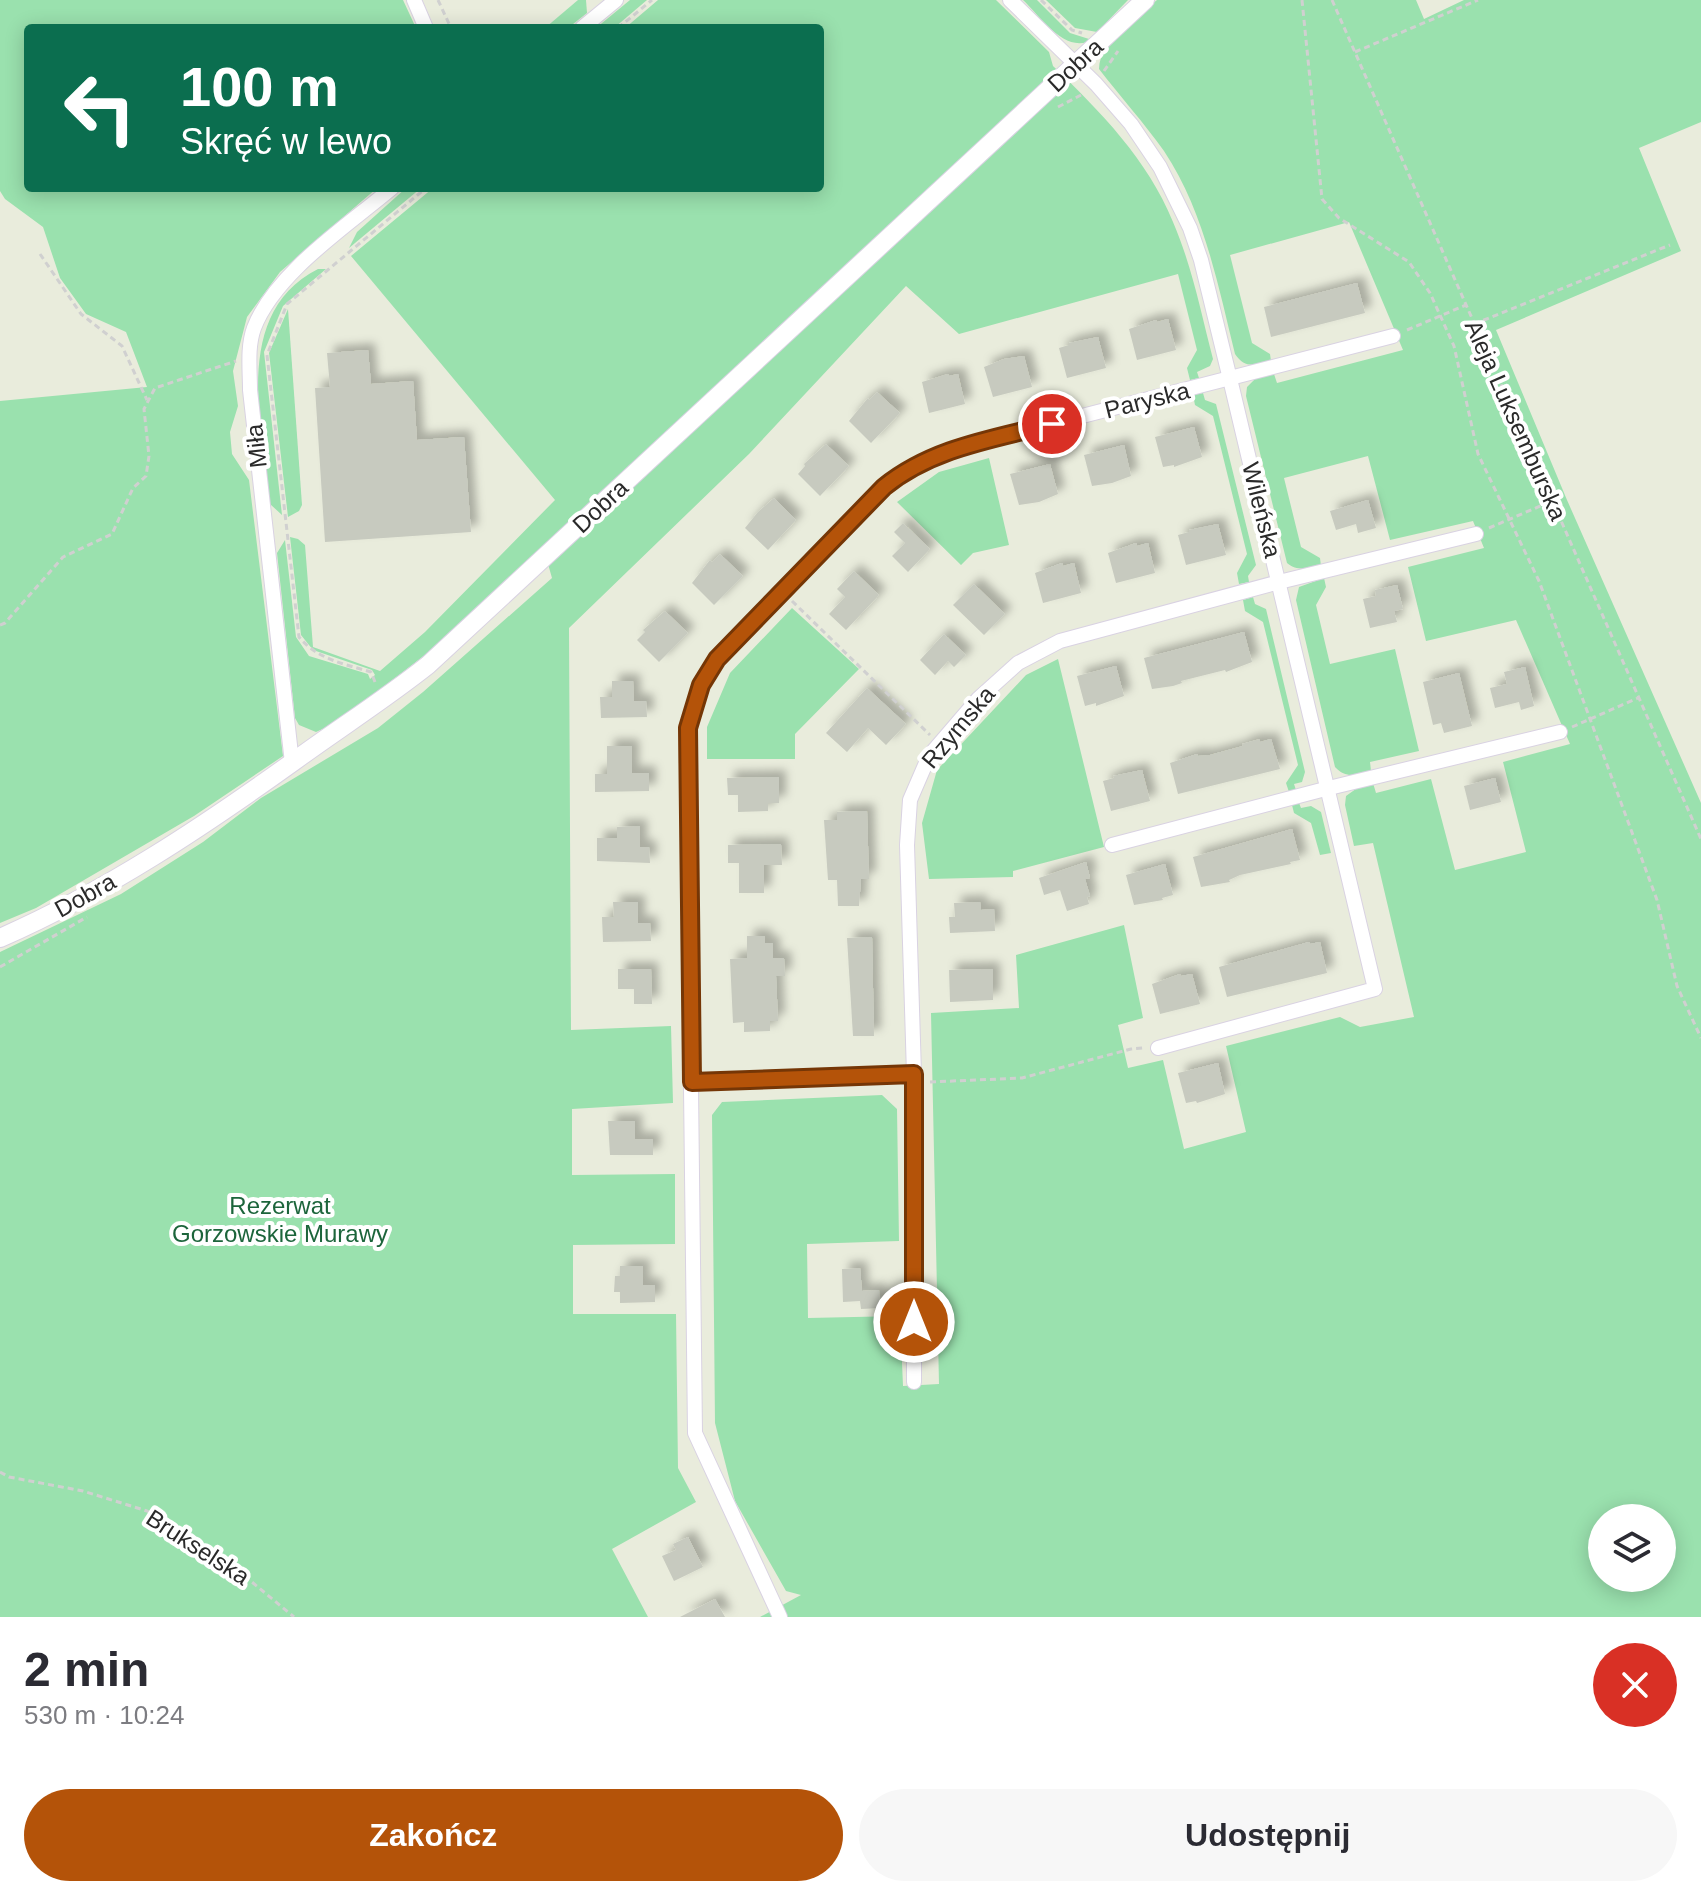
<!DOCTYPE html>
<html lang="pl">
<head>
<meta charset="utf-8">
<style>
  :root { --surface:#fff; --page:#f7f7f7; --text:#2b2b33; --muted:#7c7c81; --accent:#b45309 }
  body { margin:0; font-family:Helvetica,sans-serif; background:var(--page); color:var(--text); height:100vh; display:flex; flex-direction:column; font-size:30px; white-space:nowrap }
  * { box-sizing:border-box; margin:0 }
  p { font-size:26px; color:var(--muted) }
  .icon { flex:none; width:44px; height:44px; fill:none; stroke:currentColor; stroke-width:2; stroke-linecap:round; stroke-linejoin:round }
  .map { position:relative; height:1617px; overflow:hidden }
  .drawer { display:flex; flex-direction:column; background:var(--surface); flex:1 }
  .drawer>* { flex:none }
  .top-card { position:absolute; left:24px; top:24px; width:800px; height:168px; border-radius:8px; box-shadow:0 4px 20px #0003; background:#0b6e4f; color:#fff; overflow:hidden }
  .controls { position:absolute; left:1588px; top:1504px; display:grid; gap:16px }
  .controls a { display:grid; place-items:center; width:88px; height:88px; border-radius:50%; background:var(--surface); box-shadow:0 4px 20px #0003; font-size:40px }
  .pin { position:absolute; display:grid; place-items:center; width:68px; height:68px; color:#fff; margin:-34px; border:4px solid #fff; border-radius:50%; box-shadow:0 2px 8px #0007 }
  .me { position:absolute; width:88px; margin:-44px; rotate:0deg; stroke-linejoin:round; filter:drop-shadow(0 0 6px #0008) }
  .turn { display:flex; align-items:center; gap:28px; height:168px; padding:0 24px; font-size:36px }
  .turn .icon { width:104px; height:104px; stroke-width:2.5 }
  .turn b { display:block; font-size:56px; line-height:68px }
  .round { display:grid; place-items:center; flex:none; width:84px; height:84px; border-radius:42px; background:var(--page) }
  .summary { display:flex; align-items:center; justify-content:space-between; height:136px; padding:0 24px }
  h1 { font-size:48px; font-weight:600; line-height:60px }
  .action { display:flex; gap:16px; margin-top:auto; padding:16px 24px }
  .action a { flex:1; height:92px; border-radius:48px; background:var(--accent); color:#fff; font-size:32px; font-weight:600; line-height:92px; text-align:center }
  .action a+a { background:var(--page); color:var(--text) }
  .map>svg:first-child { display:block }
  .green { fill:#9ae1ae; fill-rule:evenodd }
  .building { fill:#c7cabf; filter:url(#shadow) }
  .lines { fill:none; stroke-linecap:round; stroke-linejoin:round }
  .minor-casing { stroke:#d9d2e2; stroke-width:16 }
  .tertiary-casing { stroke:#d9d2e2; stroke-width:20 }
  .path { stroke:#d0d0d0; stroke-width:3; stroke-dasharray:6 4; stroke-linecap:butt }
  .minor { stroke:#fff; stroke-width:14 }
  .tertiary { stroke:#fff; stroke-width:18 }
  .route-casing { stroke:#753606; stroke-width:20 }
  .route { stroke:#b45309; stroke-width:14 }
  .labels { text-anchor:middle; dominant-baseline:central; stroke-width:8; stroke-linejoin:round; paint-order:stroke }
  .street-label { font-size:24px; fill:#2a2a2a; stroke:#fff }
  .park-label { font-size:24px; fill:#1c653b; stroke:#fff }
</style>
</head>
<body>
<div class="map">
<svg width="1701" height="1617" viewBox="0 0 1701 1617">
  <defs>
    <filter id="shadow"><feDropShadow dx="7" dy="-7" stdDeviation="4" flood-color="#0004"/></filter>
  </defs>
  <rect width="100%" height="100%" fill="#e9ecdc"/>
  <!-- green -->
  <g class="green">
    <polygon points="0,0 403,0 416,28 28,28 28,188 377,188 280,272 247,317 233,371 238,406 230,432 232,454 249,480 283,756 194,816 36,908 0,923 0,401 147,387 126,332 86,314 60,278 43,227 5,199 0,191"/>
    <polygon points="578,0 586,0 587,13 568,28 545,28"/>
    <polygon points="630,0 647,0 614,28 596,28"/>
    <path d="M658,0H996L1049,52L1053,66C1100,111 1148,160 1173,222C1192,266 1201,313 1213,359L1210,366L1197,372L1199,378L1190,380L1187,368L1197,350L1178,274L959,334L906,286L749,454L569,628L571,1030L671,1026L673,1103L572,1109V1175L675,1174V1244L573,1245V1314H676L678,1468L696,1502L612,1549L648,1617H0V952L121,894L203,842L261,798L378,728L423,692L552,578L544,550L430,651L340,721L316,732L299,725L295,718L277,553L285,540L296,637L309,656L368,674L370,679L375,675L372,670L313,650L301,635L290,537L298,539L305,545L313,647L380,671L425,632L555,500L351,256L433,188H820V28H625Z"/>
    <path d="M1023,0H1037L1070,33L1089,39L1087,42C1062,50 1040,16 1023,0Z"/>
    <polygon points="1046,0 1128,0 1097,32 1075,28"/>
    <path d="M1157,0H1416L1424,19L1464,0H1701V122L1639,148L1681,251L1496,330L1567,500L1701,803V1617H760L801,1595L786,1591L735,1501L715,1423L712,1115L722,1102L882,1095L897,1109L899,1241L807,1244L808,1318L900,1316L903,1386L939,1384L931,1013L1019,1008L1016,955L1124,925L1143,1018L1118,1025L1128,1068L1163,1060L1184,1149L1246,1132L1226,1046L1340,1017L1360,1027L1414,1017L1373,843L1354,846L1345,805L1346,796L1360,786L1373,783L1376,793L1431,779L1455,870L1526,852L1503,762L1570,744L1516,620L1426,641L1408,567L1484,548L1473,521L1390,540L1368,456L1284,478L1301,547L1320,558L1321,566C1308,568 1298,572 1287,563L1246,396L1247,387L1256,378L1274,374L1277,383L1403,350L1349,222L1230,255L1252,343L1270,354L1271,361C1255,365 1245,369 1235,354C1218,285 1204,211 1164,151C1144,123 1120,96 1099,69C1100,39 1136,18 1157,0ZM1602,1518H1662V1578H1602Z"/>
    <polygon points="406,188 421,188 349,248 357,232"/>
    <path d="M318,269H326L283,306L264,352L282,515L270,504C262,427 231,313 318,269Z"/>
    <polygon points="288,309 302,505 299,511 288,517 269,353"/>
    <polygon points="1203,393 1205,400 1216,404 1256,565 1248,576 1249,582 1239,584 1237,573 1247,554 1213,416 1195,405 1193,395"/>
    <polygon points="989,458 1009,545 973,553 961,565 897,502 939,472"/>
    <path d="M1324,578L1326,587L1316,605L1330,664L1395,649L1419,751L1370,762L1371,771C1357,775 1346,779 1335,767L1296,600L1299,587Z"/>
    <polygon points="1253,597 1255,604 1266,609 1305,772 1302,782 1294,784 1296,790 1289,792 1286,783 1298,765 1263,622 1245,611 1243,600"/>
    <polygon points="792,608 859,669 795,734 795,759 707,759 707,727 730,673"/>
    <polygon points="1058,659 1104,847 1013,871 1013,877 929,879 922,823 937,770 1026,675"/>
    <polygon points="1299,803 1301,808 1311,806 1321,812 1331,853 1320,855 1311,823 1294,813 1292,805"/>
  </g>
  <!-- building -->
  <g class="building">
    <polygon points="1357,283 1365,313 1271,337 1264,307"/>
    <polygon points="1168,319 1176,350 1137,360 1129,329 1156,320 1157,322"/>
    <polygon points="1098,337 1106,368 1067,378 1059,348 1069,345 1069,343"/>
    <polygon points="368,350 371,384 413,381 417,440 464,437 471,532 325,542 315,388 330,387 327,353"/>
    <polygon points="1024,356 1032,387 993,397 984,367 1004,359"/>
    <polygon points="948,374 949,376 958,374 965,404 929,413 922,382"/>
    <polygon points="877,392 900,413 871,443 849,421 868,398 869,400"/>
    <polygon points="1194,427 1202,457 1174,467 1174,465 1163,467 1155,437"/>
    <polygon points="826,444 849,466 820,496 798,474 805,466 804,464"/>
    <polygon points="1124,445 1131,476 1112,483 1092,486 1084,455"/>
    <polygon points="1050,464 1058,494 1039,502 1019,505 1010,474"/>
    <polygon points="774,498 796,520 768,550 745,528 758,512"/>
    <polygon points="1368,500 1376,528 1358,533 1356,524 1336,530 1330,511"/>
    <polygon points="903,523 930,549 908,572 892,556 905,543 894,532"/>
    <polygon points="1218,524 1226,555 1186,565 1178,535 1189,532 1189,530"/>
    <polygon points="1136,543 1137,546 1148,543 1155,573 1116,583 1108,553"/>
    <polygon points="720,554 743,576 714,605 692,583 710,560 712,562"/>
    <polygon points="1062,563 1063,566 1074,563 1081,593 1043,603 1035,573"/>
    <polygon points="854,571 879,595 846,630 829,614 845,597 837,589"/>
    <polygon points="974,584 1005,614 984,635 953,605"/>
    <polygon points="1397,585 1403,609 1394,611 1397,622 1370,628 1363,599 1376,596 1375,590"/>
    <polygon points="665,611 688,633 659,662 637,640 645,632 643,630"/>
    <polygon points="1244,632 1252,662 1226,672 1225,670 1181,681 1182,683 1173,686 1152,689 1144,658"/>
    <polygon points="944,634 966,655 954,667 948,661 935,675 920,660"/>
    <polygon points="1116,666 1124,696 1096,706 1096,703 1085,706 1077,676"/>
    <polygon points="1525,667 1534,706 1521,710 1519,702 1495,708 1490,688 1507,684 1504,672"/>
    <polygon points="1459,673 1472,726 1444,733 1441,723 1433,725 1423,682"/>
    <polygon points="612,681 633,681 634,701 646,701 647,717 601,718 600,697 612,697"/>
    <polygon points="867,688 906,724 886,745 868,728 847,752 826,733"/>
    <polygon points="1260,739 1260,742 1271,739 1280,769 1178,794 1170,763 1197,754 1198,756 1210,755 1243,746 1242,744"/>
    <polygon points="607,746 632,746 632,773 649,773 649,791 595,792 595,774 607,774"/>
    <polygon points="1142,770 1150,801 1111,811 1103,781 1114,778 1113,776"/>
    <polygon points="779,777 779,803 768,803 768,811 738,812 738,795 728,795 727,778"/>
    <polygon points="1495,778 1501,802 1470,810 1464,786"/>
    <polygon points="867,811 869,879 861,879 859,906 838,906 837,880 828,880 824,820 837,820 837,812"/>
    <polygon points="640,826 640,847 649,847 650,863 597,861 597,838 617,838 617,827"/>
    <polygon points="1292,829 1300,860 1290,862 1291,864 1240,875 1229,880 1230,882 1201,887 1193,857"/>
    <polygon points="781,844 782,865 764,865 764,893 739,893 739,863 728,863 728,845"/>
    <polygon points="1086,862 1090,878 1085,879 1090,896 1087,897 1089,904 1067,911 1060,890 1044,895 1039,878"/>
    <polygon points="1165,864 1173,895 1162,898 1163,900 1134,905 1126,875"/>
    <polygon points="613,902 638,902 638,923 650,923 651,941 603,942 602,917 614,917"/>
    <polygon points="980,902 981,910 994,909 995,931 950,933 949,917 955,917 954,903"/>
    <polygon points="747,936 765,936 765,943 773,943 773,958 784,958 785,976 776,976 778,1021 770,1021 770,1031 744,1032 744,1022 733,1023 730,959 747,958"/>
    <polygon points="872,937 874,1036 853,1036 847,938"/>
    <polygon points="1309,942 1310,944 1320,942 1327,973 1227,997 1219,967"/>
    <polygon points="618,969 651,969 652,1004 634,1004 634,989 618,989"/>
    <polygon points="993,969 993,1000 950,1002 949,970"/>
    <polygon points="1180,974 1181,976 1192,974 1200,1004 1160,1014 1152,984"/>
    <polygon points="1218,1063 1225,1094 1197,1103 1196,1101 1186,1103 1178,1073"/>
    <polygon points="608,1121 635,1121 635,1139 653,1139 653,1155 610,1155"/>
    <polygon points="620,1266 643,1266 643,1285 655,1285 655,1302 620,1303 620,1292 614,1292 615,1276 620,1276"/>
    <polygon points="860,1268 862,1291 879,1290 880,1308 861,1309 860,1301 843,1302 842,1269"/>
    <polygon points="688,1537 703,1567 674,1581 662,1556 676,1550 673,1544"/>
    <polygon points="715,1599 725,1617 680,1617"/>
  </g>
  <g class="lines">
    <defs>
      <g id="minor">
        <polyline points="414,0 426,28"/>
        <polyline points="1010,0 1096,84 1131,124 1160,167 1190,228 1201,260 1230,379 1375,989 1158,1048"/>
        <polyline points="582,28 616,0"/>
        <path d="M292,763L250,390C250,370 247,347 254,328C275,273 347,226 392,188"/>
        <polyline points="1112,845 1329,788 1560,732"/>
        <polyline points="692,1082 914,1074"/>
        <polyline points="914,1382 914,1074 907,845 910,800 929,756 978,699 1018,663 1060,641 1279,582 1476,534"/>
        <path d="M780,1617L695,1433L687,742C689,711 699,685 717,659L872,499C898,473 927,457 962,447L1393,336"/>
      </g>
      <path id="tertiary" d="M0,938C105,892 201,828 293,762C338,729 384,700 428,665L1145,0"/>
    </defs>
    <!-- minor casing -->
    <use href="#minor" class="minor-casing"/>
    <!-- tertiary casing -->
    <use href="#tertiary" class="tertiary-casing"/>
    <!-- path -->
    <g class="path">
      <polyline points="438,0 451,28"/>
      <polyline points="1041,0 1072,30 1082,33"/>
      <polyline points="1302,0 1322,199 1339,218 1409,262 1430,293 1454,346 1478,454 1539,581 1657,900 1677,986 1701,1038"/>
      <polyline points="1332,0 1701,839"/>
      <polyline points="618,28 652,0"/>
      <polyline points="1355,52 1478,0"/>
      <polyline points="1104,71 1118,51"/>
      <polyline points="1058,107 1083,94"/>
      <polyline points="40,254 81,314 122,346 147,400"/>
      <polyline points="1474,324 1670,245"/>
      <polyline points="1407,330 1466,305"/>
      <polyline points="1489,528 1552,501"/>
      <polyline points="792,601 930,735"/>
      <polyline points="0,625 5,623 63,557 112,534 133,488 146,476 149,456 144,409 155,388 236,361"/>
      <path d="M375,682L371,672C344,664 317,659 299,637L267,355L287,304L426,188"/>
      <polyline points="1572,727 1638,698"/>
      <polyline points="0,967 87,917"/>
      <polyline points="930,1082 1022,1078 1131,1049 1143,1048"/>
      <polyline points="0,1472 9,1477 83,1491 147,1511 223,1558 294,1617"/>
    </g>
    <!-- minor -->
    <use href="#minor" class="minor"/>
    <!-- tertiary -->
    <use href="#tertiary" class="tertiary"/>
  </g>
  <g class="lines">
    <defs>
      <path id="route" d="M914,1322V1074L692,1082L688,728L701,685L717,659L884,487C932,448 993,439 1052,424"/>
    </defs>
    <!-- route casing -->
    <use href="#route" class="route-casing"/>
    <!-- route -->
    <use href="#route" class="route"/>
  </g>
  <g class="labels">
    <!-- street labels -->
    <g class="street-label">
      <text transform="translate(1075 65) rotate(-43)">Dobra</text>
      <text transform="translate(1147 400) rotate(-14)">Paryska</text>
      <text transform="translate(1516 420) rotate(66)">Aleja Luksemburska</text>
      <text transform="translate(256 446) rotate(-96)">Miła</text>
      <text transform="translate(600 506) rotate(-43)">Dobra</text>
      <text transform="translate(1262 510) rotate(76)">Wileńska</text>
      <text transform="translate(958 727) rotate(-50)">Rzymska</text>
      <text transform="translate(85 895) rotate(-29)">Dobra</text>
      <text transform="translate(198 1547) rotate(33)">Brukselska</text>
    </g>
    <!-- park labels -->
    <g class="park-label">
      <text x="280" y="1205">Rezerwat<tspan x="280" dy="28">Gorzowskie Murawy</tspan></text>
    </g>
  </g>
</svg>
<div class="controls">
<a><svg class="icon" aria-label="layers" viewBox="0 0 24 24"><path d="M12 4l9 5-9 5-9-5zM3 14l9 5 9-5"/></svg></a>
</div>
<div class="pin" style="left:1052px;top:424px;background:#d93025"><svg class="icon" aria-label="arrive" viewBox="0 0 24 24"><path d="M6 21V4h12l-3 4 3 4H6"/></svg></div>
<svg class="me" style="left:914px;top:1322px" viewBox="-20 -20 40 40"><circle r="17" fill="#b45309" stroke="#fff" stroke-width="3"/><path d="M0-11L8 9 0 5-8 9z" fill="#fff"/></svg>
<div class="top-card">
<div class="turn"><svg class="icon" aria-label="left" viewBox="0 0 24 24"><path d="M17 20v-9H6M10 6l-5 5 5 5"/></svg><div><b>100 m</b>Skręć w lewo</div></div>
</div>
</div>
<section class="drawer">
<div class="summary"><div><h1>2 min</h1><p>530 m · 10:24</p></div><a class="round" style="background:#d93025;color:#fff"><svg class="icon" aria-label="close" viewBox="0 0 24 24"><path d="M6 6l12 12M18 6L6 18"/></svg></a></div>
<div class="action"><a>Zakończ</a><a>Udostępnij</a></div>
</section>
</body>
</html>
